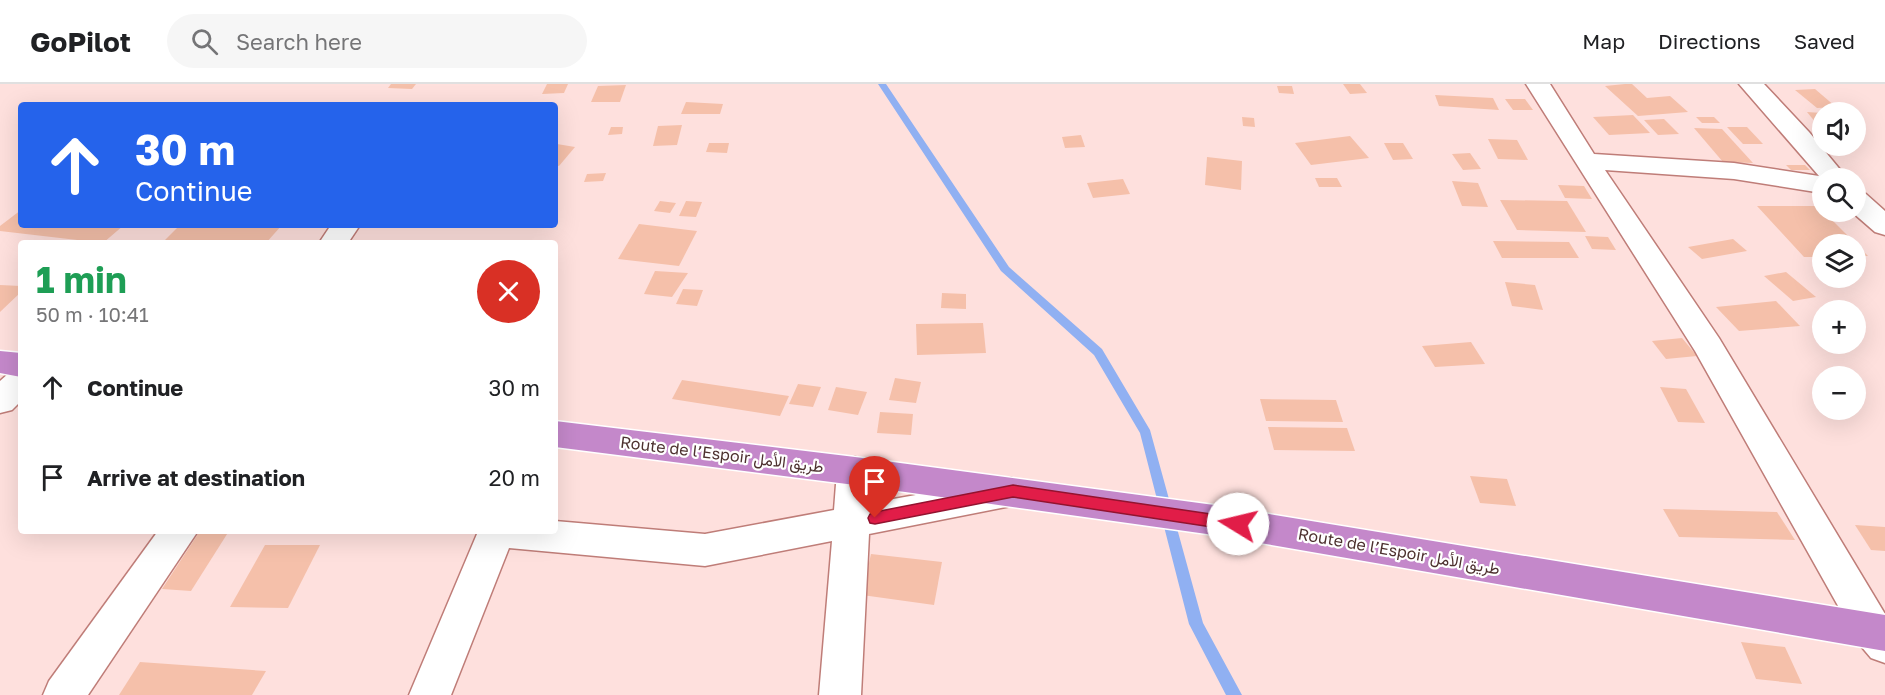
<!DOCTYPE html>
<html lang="en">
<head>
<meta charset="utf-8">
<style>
  :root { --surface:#fff; --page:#f6f6f6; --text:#202124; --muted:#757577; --line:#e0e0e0 }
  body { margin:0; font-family:"Golos Text",Vazirmatn,sans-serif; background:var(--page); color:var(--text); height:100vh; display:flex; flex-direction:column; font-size:22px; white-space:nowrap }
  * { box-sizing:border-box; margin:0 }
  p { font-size:20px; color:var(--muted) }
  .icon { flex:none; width:33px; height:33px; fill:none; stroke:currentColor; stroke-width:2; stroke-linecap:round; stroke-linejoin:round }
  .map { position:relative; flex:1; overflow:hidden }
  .sheet { position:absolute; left:18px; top:156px; width:540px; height:294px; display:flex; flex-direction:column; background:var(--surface); border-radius:6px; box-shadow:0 6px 24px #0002 }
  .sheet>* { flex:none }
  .banner { position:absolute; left:18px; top:18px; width:540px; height:126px; border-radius:6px; box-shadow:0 6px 24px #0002; background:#2563eb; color:#fff; overflow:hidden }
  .fabs { position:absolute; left:1812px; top:18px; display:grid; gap:12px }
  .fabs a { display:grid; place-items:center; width:54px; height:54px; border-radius:50%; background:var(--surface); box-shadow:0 6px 24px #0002; font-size:30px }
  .pin { position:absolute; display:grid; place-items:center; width:51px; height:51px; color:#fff; margin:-62px -26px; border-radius:50% 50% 50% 0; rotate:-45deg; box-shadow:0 0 6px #0007 }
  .pin .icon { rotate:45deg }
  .me { position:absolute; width:66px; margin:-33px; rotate:279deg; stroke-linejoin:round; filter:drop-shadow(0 0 4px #0008) }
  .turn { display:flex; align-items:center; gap:21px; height:126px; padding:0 18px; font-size:27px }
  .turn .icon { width:78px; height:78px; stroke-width:2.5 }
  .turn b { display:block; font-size:42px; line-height:51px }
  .round { display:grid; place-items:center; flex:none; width:63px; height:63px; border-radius:32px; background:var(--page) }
  .head { display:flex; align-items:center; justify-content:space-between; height:102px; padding:0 18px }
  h1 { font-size:36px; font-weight:700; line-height:45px; color:#1e9e55 }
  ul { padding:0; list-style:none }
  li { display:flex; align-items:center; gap:18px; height:90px; padding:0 18px }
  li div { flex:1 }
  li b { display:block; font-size:22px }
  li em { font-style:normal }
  header { display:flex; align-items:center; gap:36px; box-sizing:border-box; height:84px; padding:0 30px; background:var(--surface); border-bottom:2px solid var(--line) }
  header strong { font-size:28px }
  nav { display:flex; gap:33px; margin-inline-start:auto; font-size:21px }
  .search { width:420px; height:54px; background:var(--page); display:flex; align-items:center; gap:15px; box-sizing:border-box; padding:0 21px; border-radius:33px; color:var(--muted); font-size:22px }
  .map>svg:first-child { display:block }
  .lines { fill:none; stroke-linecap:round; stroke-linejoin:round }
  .stream { fill:#90b0f2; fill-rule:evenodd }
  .building { fill:#f5c0aa }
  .minor-casing { stroke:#bf7d78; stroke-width:3 }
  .trunk-casing { stroke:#fff; stroke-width:3 }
  .minor { fill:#fff; fill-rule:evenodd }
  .trunk { fill:#c488ca; fill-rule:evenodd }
  .route { fill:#e11d48; stroke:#92132f; stroke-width:1.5 }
  .labels { text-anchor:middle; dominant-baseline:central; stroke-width:4.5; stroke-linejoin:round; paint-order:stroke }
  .street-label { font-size:16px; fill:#4d312f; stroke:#fff }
</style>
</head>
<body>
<header>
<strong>GoPilot</strong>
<div class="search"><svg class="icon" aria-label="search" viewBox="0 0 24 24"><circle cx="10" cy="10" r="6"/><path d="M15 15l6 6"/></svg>Search here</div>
<nav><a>Map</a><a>Directions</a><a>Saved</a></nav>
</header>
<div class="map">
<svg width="1885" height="611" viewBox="0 0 1885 611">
  <rect width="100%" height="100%" fill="#fee0dd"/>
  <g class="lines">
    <!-- stream -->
    <polygon class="stream" points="878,0 886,0 1009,183 1102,265 1150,346 1203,539 1242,611 1226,611 1189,540 1140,349 1094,271 1001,187"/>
  </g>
  <!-- building -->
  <g class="building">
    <polygon points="391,0 416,0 412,5 388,4"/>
    <polygon points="547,0 568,0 564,9 542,10"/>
    <polygon points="1343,0 1360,0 1367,9 1350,10"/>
    <polygon points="1625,0 1632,0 1647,14 1670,12 1688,28 1638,32 1605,2"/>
    <polygon points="626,1 620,18 591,18 598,2"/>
    <polygon points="1277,2 1292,2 1294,10 1279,9"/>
    <polygon points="1815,5 1836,23 1817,24 1795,6"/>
    <polygon points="1435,11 1493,14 1499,26 1439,22"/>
    <polygon points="1505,15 1525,15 1533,26 1513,26"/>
    <polygon points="686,18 723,20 720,30 681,30"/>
    <polygon points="1807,28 1822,29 1822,39 1816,39"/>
    <polygon points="1633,31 1650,49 1609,51 1593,33"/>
    <polygon points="1242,33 1254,34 1255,43 1243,42"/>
    <polygon points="1696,33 1714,33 1720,39 1702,39"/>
    <polygon points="1664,35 1679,50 1658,51 1644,36"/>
    <polygon points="682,41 677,61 653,62 658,42"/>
    <polygon points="611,43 623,43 622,50 608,51"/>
    <polygon points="1727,43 1747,43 1763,60 1743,60"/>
    <polygon points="1694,44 1722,45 1753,79 1723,78"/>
    <polygon points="1081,51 1085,63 1065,64 1062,53"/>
    <polygon points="1350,52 1369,74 1311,81 1295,59"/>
    <polygon points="1488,55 1517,56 1528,76 1498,75"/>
    <polygon points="709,59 729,59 727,69 706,68"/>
    <polygon points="1384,59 1403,59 1413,75 1393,76"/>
    <polygon points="557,60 575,63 559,82 555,81"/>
    <polygon points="1470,69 1481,85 1463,86 1452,70"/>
    <polygon points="1207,73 1242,77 1241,106 1205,101"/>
    <polygon points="1786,81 1805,81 1810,86 1791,86"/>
    <polygon points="606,89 603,97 584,98 587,90"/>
    <polygon points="1315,94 1337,94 1342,103 1319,103"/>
    <polygon points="1123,95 1130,110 1093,114 1087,99"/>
    <polygon points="1452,97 1478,99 1488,123 1462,122"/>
    <polygon points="1558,101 1584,102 1592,115 1565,114"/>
    <polygon points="1500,116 1567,117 1586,148 1517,146"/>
    <polygon points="660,117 676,119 670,129 654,127"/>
    <polygon points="686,117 702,118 696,133 679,132"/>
    <polygon points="1757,122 1818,122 1868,172 1856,172 1856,160 1822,160 1822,173 1804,173"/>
    <polygon points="21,126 21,141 124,141 103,159 0,147 0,142"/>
    <polygon points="639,140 697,147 679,182 618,175"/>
    <polygon points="180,141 282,141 266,159 163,158"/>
    <polygon points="1585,152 1608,153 1616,166 1592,165"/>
    <polygon points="1733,155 1747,167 1702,175 1688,163"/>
    <polygon points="1493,157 1569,158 1579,174 1502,174"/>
    <polygon points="655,187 688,189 672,213 644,210"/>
    <polygon points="1786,188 1816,213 1793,217 1764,192"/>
    <polygon points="1505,198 1535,201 1543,226 1512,222"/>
    <polygon points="0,201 21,202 21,208 0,228"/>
    <polygon points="683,205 703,206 697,222 676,220"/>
    <polygon points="942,209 966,210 966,225 941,224"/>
    <polygon points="1776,217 1800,242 1739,247 1716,223"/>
    <polygon points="983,239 986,269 917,271 916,240"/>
    <polygon points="1682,254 1697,272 1666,275 1652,257"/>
    <polygon points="1471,258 1485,280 1435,283 1422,262"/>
    <polygon points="895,294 921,298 916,319 889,316"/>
    <polygon points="682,296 789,312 780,332 672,315"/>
    <polygon points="798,300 821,303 813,323 789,320"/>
    <polygon points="836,303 867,308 858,331 828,326"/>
    <polygon points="1660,303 1686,305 1705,339 1678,338"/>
    <polygon points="1260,315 1336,316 1343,338 1266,337"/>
    <polygon points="880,328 913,330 911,351 877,349"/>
    <polygon points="1268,343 1347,344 1355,367 1274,366"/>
    <polygon points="1470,392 1507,395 1516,422 1480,419"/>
    <polygon points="1663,425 1777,428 1795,456 1679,453"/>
    <polygon points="1855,441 1885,443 1885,467 1871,466"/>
    <polygon points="200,447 229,447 191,507 162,505"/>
    <polygon points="265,461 320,461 288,524 230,523"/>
    <polygon points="871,470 942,478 934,521 862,511"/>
    <polygon points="1741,558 1785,563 1802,600 1756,595"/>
    <polygon points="140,578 266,587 252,611 119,611"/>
  </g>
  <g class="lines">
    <defs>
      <g id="minor">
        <polygon points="1526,0 1550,0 1594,70 1734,79 1819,92 1739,0 1764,0 1809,48 1847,94 1822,94 1822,109 1734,95 1605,86 1719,254 1885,530 1885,579 1871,574 1860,561 1695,267"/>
        <polygon points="1856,108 1866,110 1885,127 1885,151 1875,148 1852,128 1856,128"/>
        <polygon points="331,141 360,141 348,159 319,159"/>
        <polygon points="21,285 21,317 12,326 0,329 0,297 9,289"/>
        <polygon points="855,373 868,377 873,387 871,419 1011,394 1024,398 1029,408 1024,418 1011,422 869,450 861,611 819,611 832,457 705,482 509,464 451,611 409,611 477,450 475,447 555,447 555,437 705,450 834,426 837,387 842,377"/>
        <polygon points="158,447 198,447 88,611 43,611 49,597"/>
      </g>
      <g id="trunk">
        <polygon points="0,267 21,269 21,293 0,289"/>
        <polygon points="555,337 855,373 1214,421 1885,531 1885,567 1214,451 855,401 555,363"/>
      </g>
    </defs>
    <!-- minor casing -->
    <use href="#minor" class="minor-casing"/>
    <!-- trunk casing -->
    <use href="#trunk" class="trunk-casing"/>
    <!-- minor -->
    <use href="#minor" class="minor"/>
    <!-- trunk -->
    <use href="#trunk" class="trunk"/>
  </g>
  <!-- route -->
  <polygon class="route" points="1013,401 1238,434 1243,436 1245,440 1243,445 1238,447 1013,413 875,440 870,439 868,434 870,430 875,428"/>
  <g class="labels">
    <!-- street labels -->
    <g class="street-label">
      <text transform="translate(722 370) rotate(7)">Route de l’Espoir طريق الأمل</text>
      <text transform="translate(1399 467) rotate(10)">Route de l’Espoir طريق الأمل</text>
    </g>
  </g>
</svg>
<div class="fabs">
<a><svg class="icon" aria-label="sound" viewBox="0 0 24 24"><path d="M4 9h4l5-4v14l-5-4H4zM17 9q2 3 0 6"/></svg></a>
<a><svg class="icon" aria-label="search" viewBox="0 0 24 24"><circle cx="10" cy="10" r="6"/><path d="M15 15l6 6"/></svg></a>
<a><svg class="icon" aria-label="layers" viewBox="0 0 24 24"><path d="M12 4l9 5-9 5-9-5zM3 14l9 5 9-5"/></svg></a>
<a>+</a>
<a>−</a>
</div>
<div class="pin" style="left:875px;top:434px;background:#d93025"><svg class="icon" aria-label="arrive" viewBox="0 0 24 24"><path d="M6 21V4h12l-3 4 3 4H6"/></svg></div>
<svg class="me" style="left:1238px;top:440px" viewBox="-20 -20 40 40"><circle r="19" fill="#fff"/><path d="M0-13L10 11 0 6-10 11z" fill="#e11d48"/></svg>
<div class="banner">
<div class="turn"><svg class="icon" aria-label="ahead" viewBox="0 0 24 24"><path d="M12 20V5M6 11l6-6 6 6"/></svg><div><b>30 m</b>Continue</div></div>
</div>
<section class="sheet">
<div class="head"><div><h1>1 min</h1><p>50 m · 10:41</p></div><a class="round" style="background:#d93025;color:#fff"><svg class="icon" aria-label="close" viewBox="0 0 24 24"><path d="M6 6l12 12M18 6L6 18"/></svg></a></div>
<ul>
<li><svg class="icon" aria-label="ahead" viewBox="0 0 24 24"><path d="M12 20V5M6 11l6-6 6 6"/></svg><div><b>Continue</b></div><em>30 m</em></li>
<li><svg class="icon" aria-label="arrive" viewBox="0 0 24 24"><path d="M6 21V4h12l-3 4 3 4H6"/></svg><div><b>Arrive at destination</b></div><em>20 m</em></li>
</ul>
</section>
</div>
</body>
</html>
